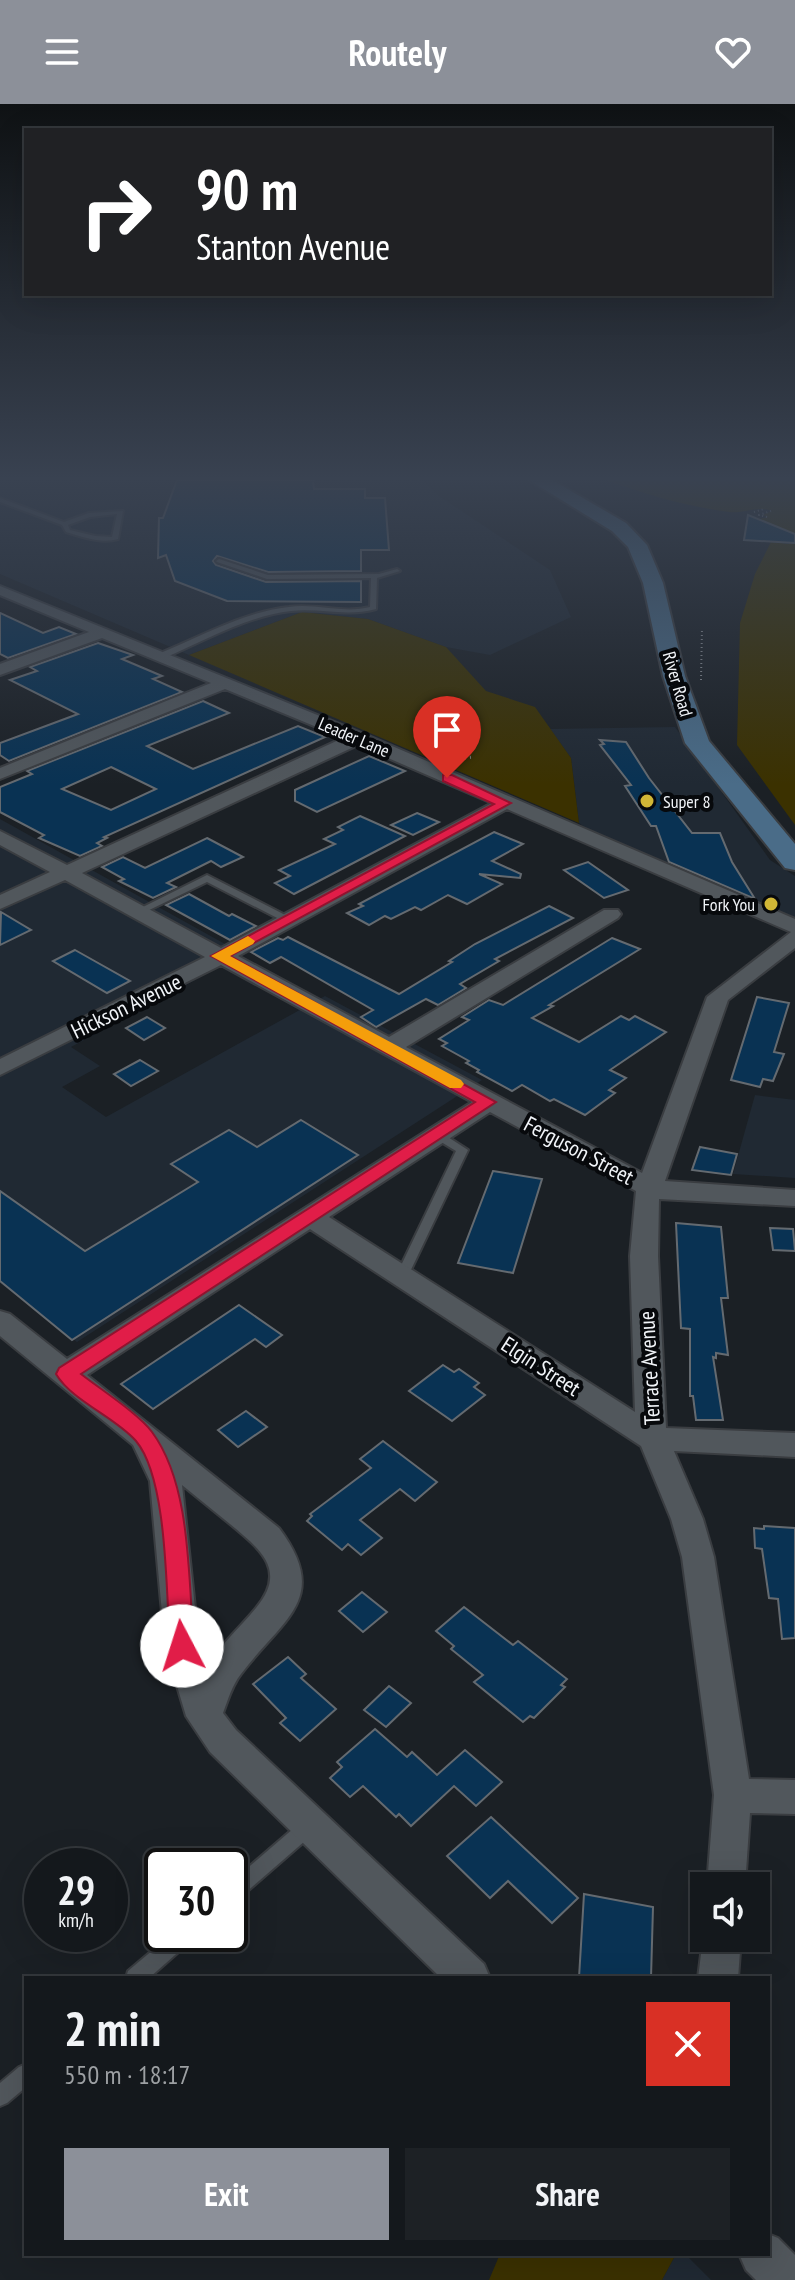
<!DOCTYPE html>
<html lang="en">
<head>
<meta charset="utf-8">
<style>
  :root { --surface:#14181c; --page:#1d2125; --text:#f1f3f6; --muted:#9da0a3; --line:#33373b; --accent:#8c9099 }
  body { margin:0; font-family:"PT Sans Narrow",sans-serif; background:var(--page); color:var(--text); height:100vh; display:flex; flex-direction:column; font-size:30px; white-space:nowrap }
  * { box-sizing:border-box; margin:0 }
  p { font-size:26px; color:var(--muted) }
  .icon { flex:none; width:44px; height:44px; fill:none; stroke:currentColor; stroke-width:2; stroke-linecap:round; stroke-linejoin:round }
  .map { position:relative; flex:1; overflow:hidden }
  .sheet { position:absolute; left:24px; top:1872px; width:746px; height:280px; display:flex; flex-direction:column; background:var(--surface); border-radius:0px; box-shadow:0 8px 32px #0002,0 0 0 2px var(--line) }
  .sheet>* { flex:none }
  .guide { position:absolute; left:24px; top:24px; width:748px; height:168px; border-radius:0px; box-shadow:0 8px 32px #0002,0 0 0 2px var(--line); background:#202124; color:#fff; overflow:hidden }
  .controls { position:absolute; left:690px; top:1768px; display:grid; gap:16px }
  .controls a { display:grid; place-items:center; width:80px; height:80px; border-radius:0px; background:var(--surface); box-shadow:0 8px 32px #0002,0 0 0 2px var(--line); font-size:40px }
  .speed { position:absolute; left:24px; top:1744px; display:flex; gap:16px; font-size:40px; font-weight:700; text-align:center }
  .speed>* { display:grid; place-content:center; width:104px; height:104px; border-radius:50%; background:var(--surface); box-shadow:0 8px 32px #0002,0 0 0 2px var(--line); line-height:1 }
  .speed small { font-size:20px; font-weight:400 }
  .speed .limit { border:4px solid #111; border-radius:12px; background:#fff; color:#111 }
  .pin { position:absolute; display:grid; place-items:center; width:68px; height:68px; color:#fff; margin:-82px -34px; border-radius:50% 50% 50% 0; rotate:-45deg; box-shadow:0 0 8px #0007 }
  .pin .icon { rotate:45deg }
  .me { position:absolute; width:88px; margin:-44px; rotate:355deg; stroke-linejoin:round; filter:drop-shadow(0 0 6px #0008) }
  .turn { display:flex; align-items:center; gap:28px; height:168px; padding:0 40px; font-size:36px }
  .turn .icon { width:104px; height:104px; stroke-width:2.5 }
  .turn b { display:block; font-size:56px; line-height:68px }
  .round { display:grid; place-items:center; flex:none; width:84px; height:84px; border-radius:0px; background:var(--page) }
  .overview { display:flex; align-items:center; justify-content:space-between; height:136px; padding:0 40px }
  h1 { font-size:48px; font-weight:700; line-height:60px }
  .button { display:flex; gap:16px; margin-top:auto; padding:16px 40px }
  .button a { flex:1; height:92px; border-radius:0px; background:var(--accent); color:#fff; font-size:32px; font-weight:700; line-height:92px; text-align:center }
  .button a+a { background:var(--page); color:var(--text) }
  header { display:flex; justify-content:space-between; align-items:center; height:104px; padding:0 40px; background:var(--accent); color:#fff; font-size:36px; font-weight:700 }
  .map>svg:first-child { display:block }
  .built { fill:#202933 }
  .green { fill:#3b3100 }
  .building { fill:#093253; stroke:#646a70; stroke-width:2; fill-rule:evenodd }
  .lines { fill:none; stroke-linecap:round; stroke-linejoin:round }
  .service-casing { stroke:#3a3d41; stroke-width:4 }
  .minor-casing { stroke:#3a3d41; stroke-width:4 }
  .secondary-casing { stroke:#3a3d41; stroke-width:4 }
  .path-far1 { stroke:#8b8f94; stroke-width:2; stroke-dasharray:1 3; stroke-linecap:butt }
  .path { stroke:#8b8f94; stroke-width:3; stroke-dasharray:1 4; stroke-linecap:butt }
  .service { fill:#51575c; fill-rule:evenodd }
  .minor { fill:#51575c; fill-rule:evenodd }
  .secondary { fill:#4a6c88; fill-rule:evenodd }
  .route { fill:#e11d48; stroke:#92132f; stroke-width:2 }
  .slow { fill:#f59e0b }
  .poi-dot { fill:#d1b736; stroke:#07090c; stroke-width:3 }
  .labels { text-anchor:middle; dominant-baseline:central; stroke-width:8; stroke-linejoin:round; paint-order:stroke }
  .far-street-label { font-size:18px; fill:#f1f4f8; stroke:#07090c }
  .far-poi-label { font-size:18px; fill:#f1f4f8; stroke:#07090c; text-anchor:start }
  .street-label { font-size:22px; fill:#f1f4f8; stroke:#07090c }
</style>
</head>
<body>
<header><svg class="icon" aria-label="menu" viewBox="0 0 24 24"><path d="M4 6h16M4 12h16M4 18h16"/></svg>Routely<svg class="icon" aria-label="heart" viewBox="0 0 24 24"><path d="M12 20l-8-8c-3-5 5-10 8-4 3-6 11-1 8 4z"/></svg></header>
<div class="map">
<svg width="795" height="2176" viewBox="0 0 795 2176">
  <rect width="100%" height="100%" fill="#1b2025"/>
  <!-- built -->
  <g class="built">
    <polygon points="0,376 422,376 439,392 550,466 571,513 490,551 446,543 368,515 302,508 189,551 0,470"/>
    <polygon points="675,623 770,756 795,772 795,830 624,754 579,719 571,654 550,625"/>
    <polygon points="0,715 243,850 71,943 100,962 62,983 106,1013 325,892 482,976 77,1238 0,1179"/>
    <polygon points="755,991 795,996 795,1074 733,1070"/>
    <polygon points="676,2150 685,2150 711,2176 662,2176"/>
  </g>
  <!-- green -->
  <g class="green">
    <path d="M606,376H795V721L737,641L740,519L755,470L771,438L789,440V429H792L759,415L768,413L763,411L772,407C757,401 744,410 729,408C689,403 644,390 606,376Z"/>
    <polygon points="302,508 368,515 446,543 486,587 535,603 571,654 579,719 189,551"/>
    <polygon points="500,2150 676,2150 662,2176 489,2176"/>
  </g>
  <!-- building -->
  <g class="building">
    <polygon points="177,376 313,376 314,385 365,385 365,394 385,394 389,446 361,446 361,467 268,468 217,452 213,457 216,461 266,478 361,477 361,498 227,497 175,477 166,451 158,454 159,414 163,414"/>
    <polygon points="748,411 795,430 795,439 744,436"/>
    <polygon points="0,509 43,529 59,523 76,530 8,554 0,550"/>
    <polygon points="98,539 133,551 122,555 162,572 153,575 182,588 9,657 0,651 0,639 78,610 10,576 37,567 30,563"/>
    <path d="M203,597L229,609L147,642L193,665L298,622L325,633L104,733L107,734L97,739L102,742L80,752L39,734L44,731L0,708V683L32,670L27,667ZM111,663L156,685L111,706L62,685Z"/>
    <polygon points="600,636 626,638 649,674 692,729 720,729 732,758 755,795 669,758 656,722 651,722 625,682 631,681 600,641 604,640"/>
    <polygon points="369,652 405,667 317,708 295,697 295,686"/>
    <polygon points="417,709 439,718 413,731 391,721"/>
    <polygon points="360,712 405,732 294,790 275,779 290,772 279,766 335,740 324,735 343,726 338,723"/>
    <polygon points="494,728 523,740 492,757 521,770 520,774 479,770 502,780 467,800 448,791 421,806 415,803 391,815 385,812 369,821 347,809 363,802 359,800"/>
    <polygon points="207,734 243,753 221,763 211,757 167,779 176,783 153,794 119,777 124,775 102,763 123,753 145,764"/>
    <polygon points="588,758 628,786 604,794 564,766"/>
    <polygon points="189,790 229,812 232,810 256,822 230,836 166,801"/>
    <polygon points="549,802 573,814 495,855 499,857 460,880 466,884 438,901 426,895 376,923 361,913 373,906 281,853 270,859 251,848 278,834 283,836 288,833 399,890 452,858 449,857 475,840"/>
    <polygon points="1,808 31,826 0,841"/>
    <polygon points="612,834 640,845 549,901 553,902 532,914 579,938 621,912 629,916 635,912 666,928 610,966 626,974 609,986 615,989 585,1011 554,995 550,997 522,981 512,987 477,968 479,966 466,959 469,957 442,942 447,939 439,935 469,916 462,913 489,896 503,901"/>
    <polygon points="75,846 130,877 107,889 53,857"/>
    <polygon points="757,893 789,899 774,948 784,950 773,977 763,975 760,983 731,976"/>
    <polygon points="147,913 165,924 144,936 126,924"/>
    <polygon points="140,956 158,967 131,982 114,970"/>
    <polygon points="301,1016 358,1051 72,1236 0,1177 0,1087 85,1147 198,1078 171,1060 229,1026 257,1043"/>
    <polygon points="700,1043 737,1050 731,1071 692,1066"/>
    <polygon points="493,1067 542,1075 513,1169 458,1159"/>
    <polygon points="676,1119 721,1123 728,1194 721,1194 728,1251 716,1249 716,1254 713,1253 723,1316 696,1316 693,1292 690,1292 690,1225 681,1224"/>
    <polygon points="770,1124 793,1125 795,1147 773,1146"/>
    <polygon points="239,1201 282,1231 266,1243 255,1235 153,1305 121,1280"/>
    <polygon points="443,1261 454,1268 459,1265 479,1279 474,1283 485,1291 452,1317 409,1287"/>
    <polygon points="246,1307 267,1323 238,1343 218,1326"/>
    <polygon points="383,1337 437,1378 415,1397 400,1385 360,1416 382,1434 361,1451 348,1440 342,1446 307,1417 312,1412 310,1410 371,1364 360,1355"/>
    <polygon points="764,1422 795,1424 795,1534 782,1535 778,1495 769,1494 762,1445 755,1444 754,1424 764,1425"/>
    <polygon points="362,1488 387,1508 363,1528 339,1507"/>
    <polygon points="464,1503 513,1541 518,1537 567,1575 561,1581 565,1583 534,1614 530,1612 523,1618 474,1578 483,1571 451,1545 454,1542 436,1527"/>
    <polygon points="288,1553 306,1570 301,1574 336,1605 300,1637 280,1619 286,1614 253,1580"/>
    <polygon points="389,1582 411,1599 386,1623 364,1606"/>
    <polygon points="375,1625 407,1653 412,1648 437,1671 465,1646 502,1678 476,1702 454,1682 411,1722 399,1710 396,1713 363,1682 350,1693 330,1674 342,1663 337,1658"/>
    <polygon points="491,1713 578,1794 552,1819 508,1777 490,1794 447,1752"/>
    <polygon points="584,1790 653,1803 651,1874 579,1874"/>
  </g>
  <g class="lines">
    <defs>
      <g id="service">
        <path d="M0,394L64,418L89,409L123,407L118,435C102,440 83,433 66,428L62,421L0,398ZM117,410L112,433L95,432L70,426L68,421L90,413Z"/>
        <path d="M219,455L268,471L379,470L397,465L400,467L377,474L376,505C346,513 321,504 291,507C247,512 204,537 164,554H158V550C200,533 243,508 289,503C316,499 343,510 370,503L371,474L267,475L217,458L216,457Z"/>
        <polygon points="207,771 291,814 293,816 291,818 285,818 207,778 141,810 138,811 133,808"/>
        <polygon points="437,1026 468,1046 408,1172 402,1176 396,1172 456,1047 433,1033 431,1030"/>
        <polygon points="307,1716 313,1718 316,1724 313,1730 236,1797 230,1800 230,1779 301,1718"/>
        <polygon points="172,1830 195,1830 192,1836 149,1874 126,1874 128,1867"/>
        <polygon points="26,1960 26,1983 7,1999 0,2002 0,1979 19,1963"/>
      </g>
      <g id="minor">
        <path d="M0,482L364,630L795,815V844L728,896L665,1077L795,1086V1102L659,1095L658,1152L666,1324L795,1329V1353L674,1347L703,1415L714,1453L749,1675L795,1676V1710L750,1709L745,1782H707L714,1691L682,1453L671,1415L641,1342L310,1125L87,1271L279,1424C332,1495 282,1515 241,1570C232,1581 228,1596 223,1609L236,1626L484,1860L490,1874H441L210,1648L186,1612L165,1542L150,1377L133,1341L0,1232V1207L10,1210L67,1255L472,998L221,861L0,971V955L205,853L65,776L0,805V791L50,768L0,741V727L67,761L343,634L225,585L0,675V664L211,579L102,534L0,571V560L89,528L0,491ZM358,641L492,699L221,844L82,769ZM507,705L791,828L707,893L642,1069L406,943L618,814L621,810L618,806H604L389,933L238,852ZM490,1008L636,1087L630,1152L635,1308L329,1113ZM182,1381C198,1394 214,1407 230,1420C260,1445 288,1466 256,1504C239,1525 218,1542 206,1566L199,1542Z"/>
        <polygon points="704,1827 704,1834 741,1834 738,1874 698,1874"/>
        <polygon points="768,2130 778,2134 795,2151 795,2176 756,2176 746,2166 739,2150 768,2150"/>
      </g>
      <polygon id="secondary" points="529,376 552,376 626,419 647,441 663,479 685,572 709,637 795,740 795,766 785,764 685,639 663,572 643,479 628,443 612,427"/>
    </defs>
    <!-- service casing -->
    <use href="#service" class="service-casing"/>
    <!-- minor casing -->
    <use href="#minor" class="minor-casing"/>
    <!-- secondary casing -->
    <use href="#secondary" class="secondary-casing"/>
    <!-- path-far1 -->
    <g class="path-far1">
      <polyline points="754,408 764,405"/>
      <polyline points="767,413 759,411 771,407"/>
      <polyline points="701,576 702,524"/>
    </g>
    <!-- path -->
    <polyline class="path" points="455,655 473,653"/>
    <!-- service -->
    <use href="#service" class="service"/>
    <!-- minor -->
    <use href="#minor" class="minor"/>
    <!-- secondary -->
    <use href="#secondary" class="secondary"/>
  </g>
  <!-- sky -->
  <linearGradient id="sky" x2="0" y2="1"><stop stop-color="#0f1214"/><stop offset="0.55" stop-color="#394251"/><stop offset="1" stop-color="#394251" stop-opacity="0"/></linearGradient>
  <rect width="795" height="681" fill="url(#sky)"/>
  <!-- route -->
  <path class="route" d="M443,671H452L511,699L230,852L496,998L81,1270C100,1285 139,1310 152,1328C192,1382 188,1476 194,1542L191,1549L182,1552L174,1549L170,1542C166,1491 168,1375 136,1337C115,1313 72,1297 56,1270L59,1264L475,998L211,852L494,700L443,677Z"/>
  <!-- slow -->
  <polygon class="slow" points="248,832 255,837 253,840 230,852 461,976 464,980 461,984 450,984 211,852"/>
  <!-- markers -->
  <g class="poi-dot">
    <circle cx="647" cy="697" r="8"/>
    <circle cx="771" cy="800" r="8"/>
  </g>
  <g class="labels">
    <!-- far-street labels -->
    <g class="far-street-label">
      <text transform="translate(678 580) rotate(74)">River Road</text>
      <text transform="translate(354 633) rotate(23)">Leader Lane</text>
    </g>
    <!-- far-poi labels -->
    <g class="far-poi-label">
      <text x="663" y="697">Super 8</text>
      <text x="755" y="800" text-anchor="end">Fork You</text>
    </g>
    <!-- street labels -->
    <g class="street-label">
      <text transform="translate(126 902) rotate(-26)">Hickson Avenue</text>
      <text transform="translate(579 1046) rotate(28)">Ferguson Street</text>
      <text transform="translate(541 1262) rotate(33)">Elgin Street</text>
      <text transform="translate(649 1264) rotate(-93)">Terrace Avenue</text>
    </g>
  </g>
</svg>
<div class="controls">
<a><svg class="icon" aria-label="sound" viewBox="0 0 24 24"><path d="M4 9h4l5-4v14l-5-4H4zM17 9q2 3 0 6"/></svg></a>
</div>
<div class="speed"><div>29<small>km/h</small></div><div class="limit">30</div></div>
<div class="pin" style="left:447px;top:674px;background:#d93025"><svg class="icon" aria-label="arrive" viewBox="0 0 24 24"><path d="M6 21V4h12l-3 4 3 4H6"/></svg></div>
<svg class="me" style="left:182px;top:1542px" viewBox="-20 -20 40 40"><circle r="19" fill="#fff"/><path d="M0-13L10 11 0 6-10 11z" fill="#e11d48"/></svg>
<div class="guide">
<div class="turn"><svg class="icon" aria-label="right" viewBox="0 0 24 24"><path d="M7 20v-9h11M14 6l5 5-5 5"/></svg><div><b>90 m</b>Stanton Avenue</div></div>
</div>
<section class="sheet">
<div class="overview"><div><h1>2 min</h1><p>550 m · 18:17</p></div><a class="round" style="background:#d93025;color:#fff"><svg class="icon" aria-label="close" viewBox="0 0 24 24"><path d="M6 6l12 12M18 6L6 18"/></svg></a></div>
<div class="button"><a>Exit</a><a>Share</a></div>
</section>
</div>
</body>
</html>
